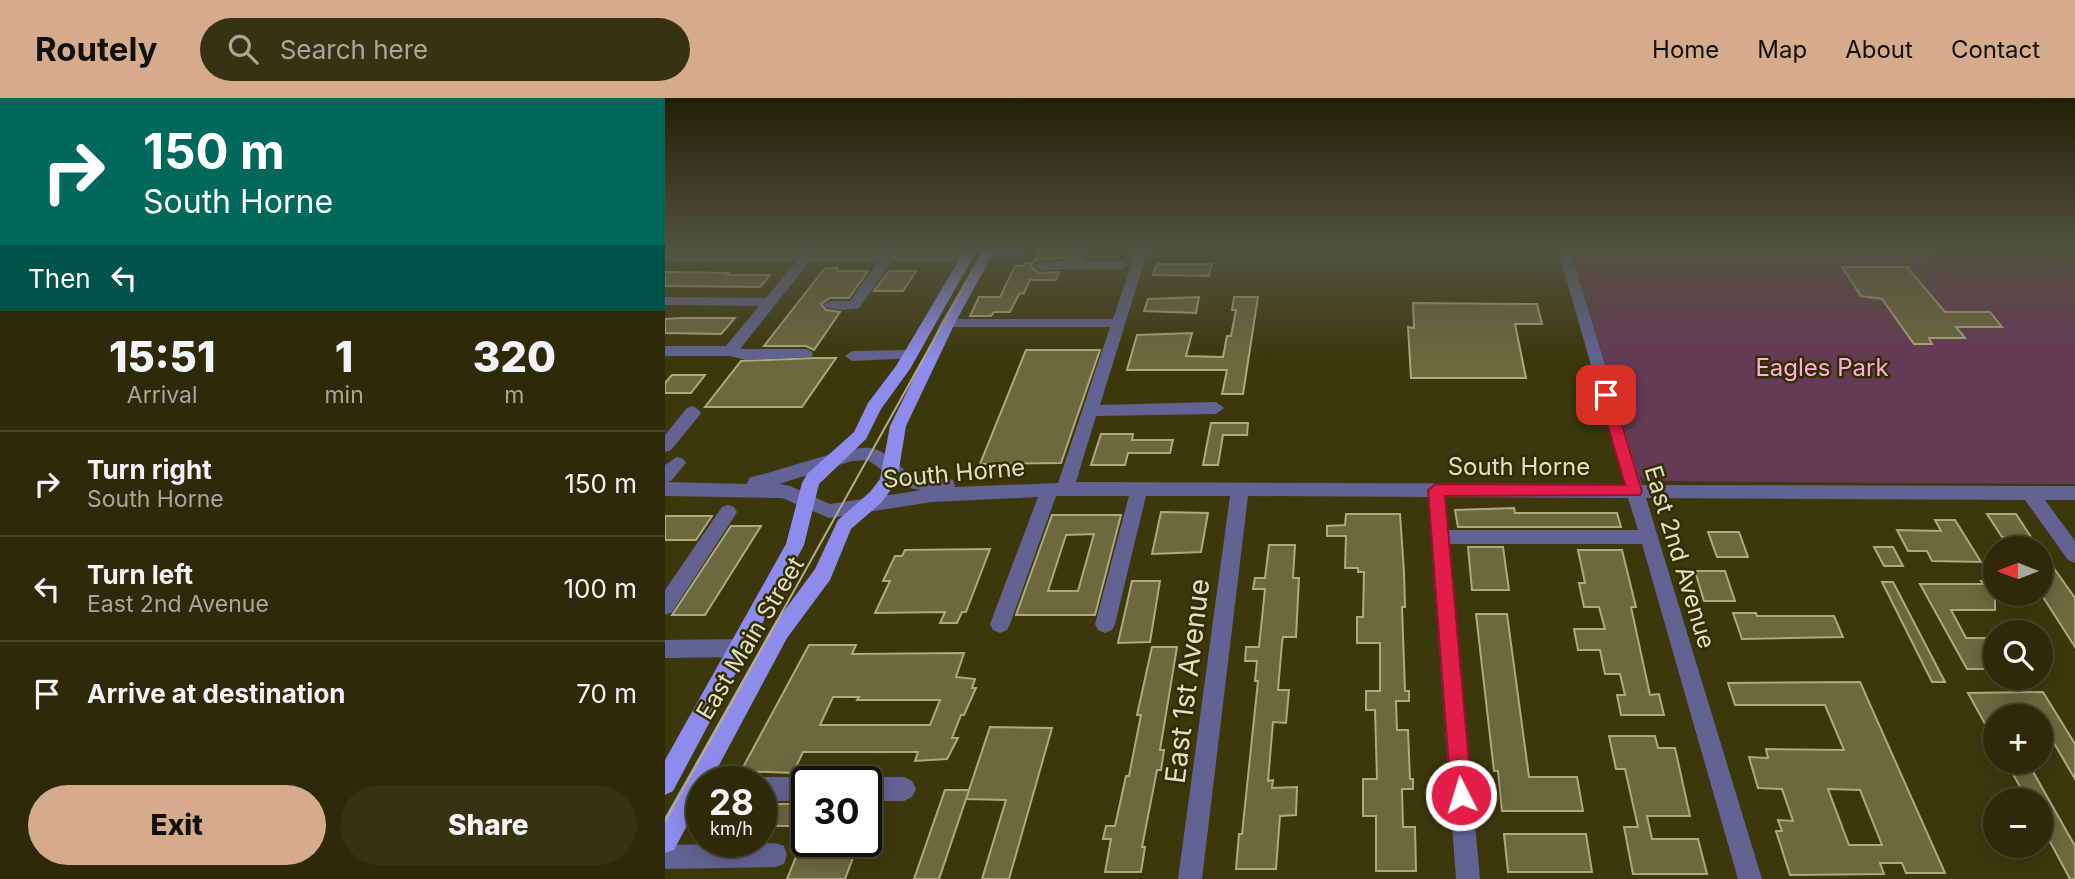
<!DOCTYPE html>
<html lang="en">
<head>
<meta charset="utf-8">
<style>
  :root { --surface:#2e2a09; --page:#363212; --text:#f1f3f6; --muted:#a7a79c; --line:#49462a; --accent:#d6ab8b }
  body { margin:0; font-family:Inter,sans-serif; background:var(--page); color:var(--text); height:100vh; display:flex; flex-direction:column; font-size:26px; white-space:nowrap }
  * { box-sizing:border-box; margin:0 }
  p { font-size:23px; color:var(--muted) }
  .icon { flex:none; width:38px; height:38px; fill:none; stroke:currentColor; stroke-width:2; stroke-linecap:round; stroke-linejoin:round }
  .map { position:relative; flex:1; overflow:hidden }
  .panel { display:flex; flex-direction:column; background:var(--surface); width:665px }
  .panel>* { flex:none }
  .banner { background:#00695c; color:#fff; overflow:hidden }
  .needle { width:46px; rotate:270deg }
  .fabs { position:absolute; left:1318px; top:438px; display:grid; gap:14px }
  .fabs a { display:grid; place-items:center; width:70px; height:70px; border-radius:50%; background:var(--surface); box-shadow:0 4px 18px #0003,0 0 0 2px var(--line); font-size:35px }
  .speed { position:absolute; left:21px; top:668px; display:flex; gap:14px; font-size:35px; font-weight:700; text-align:center }
  .speed>* { display:grid; place-content:center; width:91px; height:91px; border-radius:50%; background:var(--surface); box-shadow:0 4px 18px #0003,0 0 0 2px var(--line); line-height:1 }
  .speed small { font-size:18px; font-weight:400 }
  .speed .limit { border:4px solid #111; border-radius:10px; background:#fff; color:#111 }
  .pin { position:absolute; display:grid; place-items:center; width:60px; height:60px; color:#fff; margin:-30px; border-radius:14px; box-shadow:0 4px 10px #0006 }
  .me { position:absolute; width:77px; margin:-38px; rotate:355deg; stroke-linejoin:round; filter:drop-shadow(0 0 5px #0008) }
  .turn { display:flex; align-items:center; gap:24px; height:147px; padding:0 28px; font-size:32px }
  .turn .icon { width:91px; height:91px; stroke-width:2.5 }
  .turn b { display:block; font-size:49px; line-height:60px }
  .then { display:flex; align-items:center; height:66px; padding:0 28px; background:#0003; gap:14px; font-size:26px }
  .eta { display:flex; justify-content:space-evenly; align-items:center; height:119px; text-align:center }
  .eta b { font-size:42px; font-weight:800; line-height:49px }
  .primary-button { display:flex; gap:14px; margin-top:auto; padding:14px 28px }
  .primary-button a { flex:1; height:80px; border-radius:42px; background:var(--accent); color:#111; font-size:28px; font-weight:800; line-height:80px; text-align:center }
  .primary-button a+a { background:var(--page); color:var(--text) }
  ul { padding:0; list-style:none }
  li { display:flex; align-items:center; gap:21px; height:105px; padding:0 28px; border-top:2px solid var(--line) }
  li div { flex:1 }
  li b { display:block; font-size:26px }
  li em { font-style:normal }
  header { display:flex; align-items:center; gap:42px; box-sizing:border-box; height:98px; padding:0 35px; background:var(--accent); color:#111 }
  header strong { font-size:33px }
  nav { display:flex; gap:38px; margin-inline-start:auto; font-size:24px }
  .search { width:490px; height:63px; background:var(--page); display:flex; align-items:center; gap:18px; box-sizing:border-box; padding:0 24px; border-radius:38px; color:var(--muted); font-size:26px }
  main { display:flex; flex:1; min-height:0 }
  .map>svg:first-child { display:block }
  .green { fill:#653a55 }
  .building { fill:#6d683e; stroke:#aeaa7d; stroke-width:2; fill-rule:evenodd }
  .lines { fill:none; stroke-linecap:round; stroke-linejoin:round }
  .minor { fill:#626392; fill-rule:evenodd }
  .major { fill:#8d8cec; fill-rule:evenodd }
  .tram-far1 { stroke:#b0ad90; stroke-width:2 }
  .tram { stroke:#b0ad90; stroke-width:2.5 }
  .route { fill:#e11d48; stroke:#92132f; stroke-width:2 }
  .labels { text-anchor:middle; dominant-baseline:central; stroke-width:5; stroke-linejoin:round; paint-order:stroke }
  .park-label { font-size:24px; fill:#fdafdf; stroke:#332d01 }
  .street-label { font-size:24px; fill:#e1dfc8; stroke:#332d01 }
  .near-street-label { font-size:28px; fill:#e1dfc8; stroke:#332d01 }
</style>
</head>
<body>
<header>
<strong>Routely</strong>
<div class="search"><svg class="icon" aria-label="search" viewBox="0 0 24 24"><circle cx="10" cy="10" r="6"/><path d="M15 15l6 6"/></svg>Search here</div>
<nav><a>Home</a><a>Map</a><a>About</a><a>Contact</a></nav>
</header>
<main>
<section class="panel">
<div class="banner">
<div class="turn"><svg class="icon" aria-label="right" viewBox="0 0 24 24"><path d="M7 20v-9h11M14 6l5 5-5 5"/></svg><div><b>150 m</b>South Horne</div></div>
<div class="then">Then<svg class="icon" aria-label="left" viewBox="0 0 24 24"><path d="M17 20v-9H6M10 6l-5 5 5 5"/></svg></div>
</div>
<div class="eta">
<div><b>15:51</b><p>Arrival</p></div>
<div><b>1</b><p>min</p></div>
<div><b>320</b><p>m</p></div>
</div>
<ul>
<li><svg class="icon" aria-label="right" viewBox="0 0 24 24"><path d="M7 20v-9h11M14 6l5 5-5 5"/></svg><div><b>Turn right</b><p>South Horne</p></div><em>150 m</em></li>
<li><svg class="icon" aria-label="left" viewBox="0 0 24 24"><path d="M17 20v-9H6M10 6l-5 5 5 5"/></svg><div><b>Turn left</b><p>East 2nd Avenue</p></div><em>100 m</em></li>
<li><svg class="icon" aria-label="arrive" viewBox="0 0 24 24"><path d="M6 21V4h12l-3 4 3 4H6"/></svg><div><b>Arrive at destination</b></div><em>70 m</em></li>
</ul>
<div class="primary-button"><a>Exit</a><a>Share</a></div>
</section>
<div class="map">
<svg width="1410" height="781" viewBox="0 0 1410 781">
  <rect width="100%" height="100%" fill="#3d380c"/>
  <!-- green -->
  <polygon class="green" points="905,152 1206,152 1264,155 1270,161 1410,162 1410,386 979,383 975,378"/>
  <!-- building -->
  <g class="building">
    <polygon points="374,152 406,152 401,160 375,161 368,165"/>
    <polygon points="360,165 367,165 366,169 375,175 394,174 391,182 365,182 359,195 354,196 345,214 329,214 326,218 305,218 314,199 335,199 350,168 359,168"/>
    <polygon points="492,166 547,166 544,178 488,177"/>
    <polygon points="1177,169 1242,169 1280,214 1325,214 1337,229 1291,229 1300,240 1264,240 1267,246 1249,246 1217,201 1196,198"/>
    <polygon points="160,170 172,170 172,173 203,173 184,200 165,200 156,206 161,212 175,214 149,252 141,248 99,248"/>
    <polygon points="224,173 251,173 238,193 209,193"/>
    <polygon points="0,174 64,175 63,177 105,177 95,189 0,188"/>
    <polygon points="534,199 531,215 479,213 483,201"/>
    <polygon points="569,199 593,199 578,296 557,296 562,272 462,272 472,237 527,235 521,258 558,259 562,238 566,238 571,212 567,212"/>
    <polygon points="748,205 872,206 877,226 850,226 861,280 746,280 743,229 749,230"/>
    <polygon points="16,220 70,220 56,236 0,235 0,221"/>
    <polygon points="361,252 435,252 396,365 315,366"/>
    <polygon points="149,260 171,260 137,309 40,309 76,263"/>
    <polygon points="7,277 40,277 26,295 0,295 0,285"/>
    <polygon points="546,325 583,325 582,337 558,337 553,367 538,367"/>
    <polygon points="436,336 468,336 467,342 508,342 505,355 463,355 460,367 426,367"/>
    <polygon points="849,410 850,415 952,415 956,429 793,429 790,412"/>
    <polygon points="496,414 543,415 536,454 487,456"/>
    <polygon points="681,416 735,416 739,474 740,509 737,509 740,593 744,593 744,603 731,603 732,632 743,632 745,681 748,681 748,691 737,691 738,729 750,729 751,773 711,773 711,718 698,718 698,681 712,681 710,612 701,612 701,593 715,593 715,545 692,545 692,519 698,519 699,474 693,474 693,470 680,470 681,438 662,438 662,428 680,427"/>
    <polygon points="1322,416 1351,416 1366,439 1337,439"/>
    <path d="M387,417H456L430,517H351ZM429,436L413,493H383L401,437Z"/>
    <polygon points="0,418 47,418 31,442 0,442"/>
    <polygon points="1270,422 1290,422 1316,464 1267,463 1262,453 1243,453 1232,432 1276,433"/>
    <polygon points="66,428 96,428 40,517 7,517"/>
    <polygon points="1043,434 1074,434 1083,459 1052,459"/>
    <polygon points="604,447 630,447 628,480 634,480 631,539 618,539 617,545 613,592 624,592 621,625 608,624 603,683 608,682 607,690 632,689 631,717 615,718 611,771 571,771 574,736 577,736 593,583 590,583 592,563 580,563 581,549 594,549 600,491 588,491 590,480 600,480"/>
    <polygon points="803,449 838,449 844,492 807,492"/>
    <polygon points="1209,449 1228,449 1238,468 1219,468"/>
    <polygon points="325,451 301,514 297,514 292,525 275,525 280,514 210,515 225,483 218,483 230,458 237,458 240,452"/>
    <polygon points="913,452 957,452 971,509 966,509 985,597 994,596 999,617 956,617 952,597 960,597 955,576 940,576 935,552 913,552 909,531 940,531 934,509 919,509 914,485 920,485"/>
    <polygon points="1376,452 1410,500 1410,549 1376,496"/>
    <polygon points="1030,473 1060,473 1070,503 1039,503"/>
    <polygon points="467,483 495,483 485,544 453,545"/>
    <polygon points="1316,483 1330,483 1330,512 1286,512 1301,540 1330,540 1330,571 1302,571 1255,486 1318,486"/>
    <polygon points="1217,484 1228,484 1280,584 1267,584"/>
    <polygon points="1068,515 1091,515 1092,518 1169,518 1178,539 1077,541"/>
    <polygon points="811,516 842,516 864,679 912,679 918,713 837,713 833,673 829,673"/>
    <path d="M144,547H191L187,556L299,555L291,579L310,581L307,590H311L299,617H296L287,640H293L282,661L250,663L253,654H138L128,675L76,673ZM168,599H194L192,602H275L265,627H155Z"/>
    <polygon points="487,549 512,549 495,652 499,652 496,672 492,672 477,749 480,749 476,774 440,774 446,741 438,741 441,728 450,728 461,678 464,678 476,617 472,617"/>
    <path d="M1195,584L1280,775H1241L1237,765H1215L1219,776L1125,777L1111,733H1117L1113,722L1128,723L1117,691L1093,690L1084,659L1103,660L1101,651L1179,652L1160,607H1070L1063,585ZM1163,691L1195,692L1217,747H1184Z"/>
    <polygon points="1378,594 1410,646 1410,681 1376,623 1376,618 1370,614 1335,614 1337,618 1330,618 1330,644 1303,595"/>
    <polygon points="325,629 387,630 344,781 317,781 341,702 301,701"/>
    <polygon points="944,638 990,638 993,650 1010,650 1025,718 982,718 987,741 1033,741 1042,776 968,776 959,729 973,729 960,671 951,671"/>
    <polygon points="1341,663 1362,663 1410,748 1410,781 1405,781 1376,727 1376,702 1362,702"/>
    <polygon points="280,692 304,692 274,781 249,781"/>
    <rect x="96" y="706" width="46" height="22"/>
    <polygon points="839,736 921,736 927,774 843,774"/>
    <polygon points="137,744 194,744 180,781 122,781"/>
  </g>
  <g class="lines">
    <!-- minor -->
    <g class="minor">
      <path d="M141,152H151V156H219L222,152H232V156H301L308,160L301,164H227L194,210C184,212 166,214 158,207L165,203H185L213,164L145,163L75,251H141L146,253L148,256L146,259L81,262L65,258H0V248H61L94,208L0,207V199L101,200L131,163H0V155L138,156Z"/>
      <polygon points="350,152 362,152 358,160 353,161 320,162 313,158 320,154"/>
      <polygon points="409,152 421,152 416,163 457,163 464,167 457,171 375,172 368,168 375,164 403,163"/>
      <path d="M471,152H483L435,307L551,304L559,310L551,316L431,318L411,384L960,386L893,152H905L977,387L1410,388V402H1380L1410,443V465L1403,462L1360,402L981,400L1097,781H1073L977,446H785L815,781H791L763,399L583,398L537,781H513L565,398H481L450,526L447,532L440,535L433,532L430,526L464,398H391L345,526L342,532L335,535L328,532L325,526L373,399L267,404L164,420L117,400L0,398V367L12,359L18,361L21,365L6,383L1,384L82,386L84,380L90,378C115,373 185,347 205,350C223,353 232,368 246,376C257,383 275,378 288,382L290,389L393,385L445,229H283L276,225L283,221H448ZM202,362C224,374 231,390 257,392L165,406L125,388L114,386L187,363ZM780,399L963,400L973,432H783Z"/>
      <polygon points="246,252 253,257 251,260 187,263 180,258 187,253"/>
      <polygon points="28,308 36,314 34,318 6,352 0,354 0,337 22,310"/>
      <polygon points="63,407 69,409 72,414 69,419 7,514 0,517 0,492 57,409"/>
      <polygon points="75,541 82,543 85,550 82,557 75,559 0,560 0,542"/>
      <polygon points="96,679 142,679 151,684 142,684 142,703 96,703 96,684 87,684"/>
      <polygon points="201,679 239,679 247,683 251,691 247,699 239,703 201,703 201,684 192,684"/>
      <polygon points="110,745 119,748 122,757 119,766 110,769 0,771 0,747"/>
    </g>
    <!-- major -->
    <g class="major">
      <polygon points="300,152 312,152 245,271 216,311 201,341 154,386 139,447 8,693 0,697 0,662 121,446 137,385 142,376 189,334 203,305 231,268"/>
      <polygon points="318,152 330,152 290,225 241,328 232,383 217,404 186,431 165,482 122,540 45,684 37,684 37,699 9,752 0,755 0,719 108,528 150,471 173,422 205,394 215,381 225,328 276,225"/>
    </g>
    <!-- tram-far1 -->
    <polyline class="tram-far1" points="111,525 319,152"/>
    <!-- tram -->
    <polyline class="tram" points="0,723 112,523"/>
  </g>
  <!-- sky -->
  <linearGradient id="sky" x2="0" y2="1"><stop stop-color="#221f07"/><stop offset="0.58" stop-color="#515340"/><stop offset="1" stop-color="#515340" stop-opacity="0"/></linearGradient>
  <rect width="1410" height="261" fill="url(#sky)"/>
  <!-- route -->
  <polygon class="route" points="941,292 948,297 977,393 975,397 780,398 807,697 804,705 796,708 789,705 786,697 763,392 771,386 960,387 934,297"/>
  <g class="labels">
    <!-- park labels -->
    <g class="park-label">
      <text x="1157" y="269">Eagles Park</text>
    </g>
    <!-- street labels -->
    <g class="street-label">
      <text x="854" y="368">South Horne</text>
      <text transform="translate(289 375) rotate(-5)">South Horne</text>
      <text transform="translate(1015 459) rotate(73)">East 2nd Avenue</text>
      <text transform="translate(85 540) rotate(-59)">East Main Street</text>
    </g>
    <!-- near-street labels -->
    <g class="near-street-label">
      <text transform="translate(522 583) rotate(-83)">East 1st Avenue</text>
    </g>
  </g>
</svg>
<div class="fabs">
<a><svg class="needle" viewBox="-14 -14 28 28"><path d="M0-13l5 13h-10z" fill="#e53935"/><path d="M0 13l5-13h-10z" fill="#a7a79c"/></svg></a>
<a><svg class="icon" aria-label="search" viewBox="0 0 24 24"><circle cx="10" cy="10" r="6"/><path d="M15 15l6 6"/></svg></a>
<a>+</a>
<a>−</a>
</div>
<div class="speed"><div>28<small>km/h</small></div><div class="limit">30</div></div>
<div class="pin" style="left:941px;top:297px;background:#d93025"><svg class="icon" aria-label="arrive" viewBox="0 0 24 24"><path d="M6 21V4h12l-3 4 3 4H6"/></svg></div>
<svg class="me" style="left:796px;top:697px" viewBox="-20 -20 40 40"><circle r="17" fill="#e11d48" stroke="#fff" stroke-width="3"/><path d="M0-11L8 9 0 5-8 9z" fill="#fff"/></svg>
</div>
</main>
</body>
</html>
